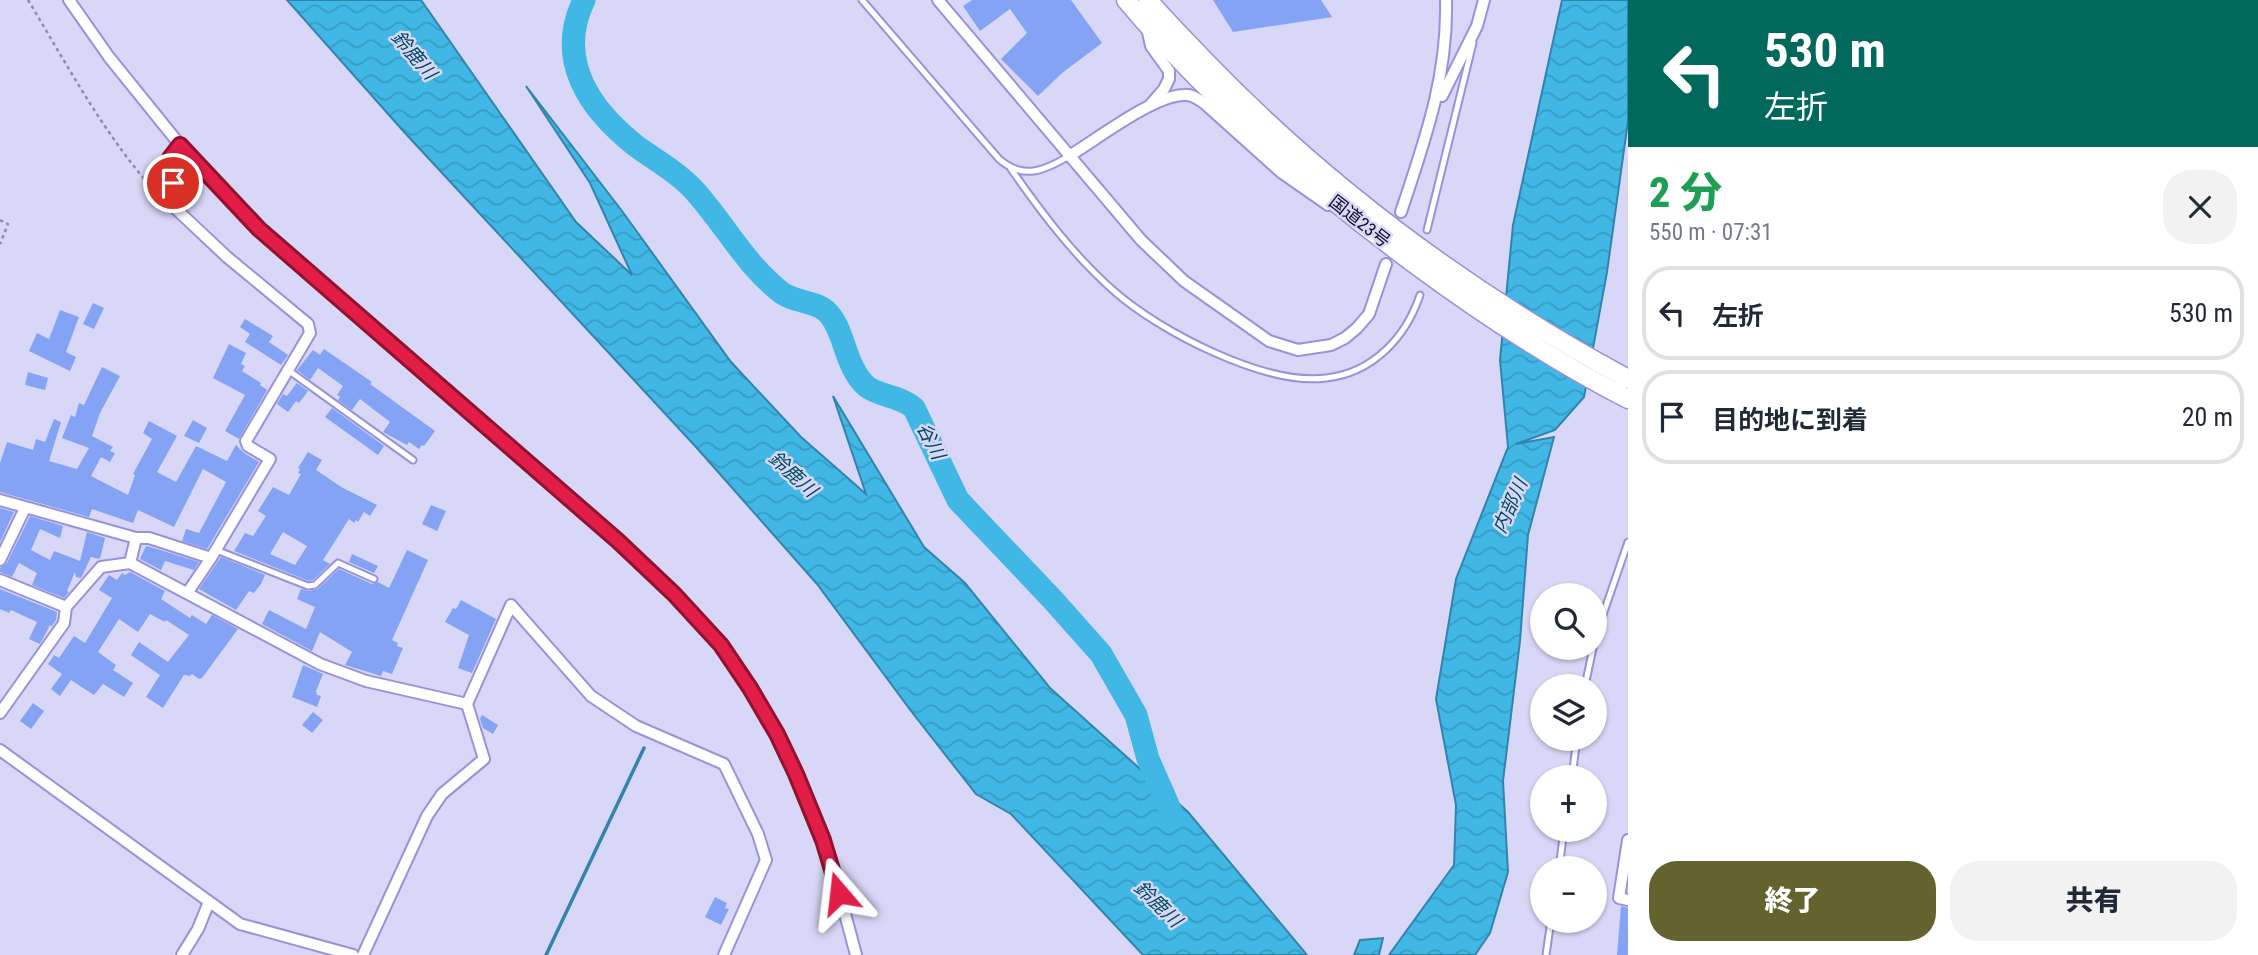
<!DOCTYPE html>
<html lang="ja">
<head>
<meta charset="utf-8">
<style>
  :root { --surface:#fff; --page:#f2f2f3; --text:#1f2937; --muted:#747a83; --line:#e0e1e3; --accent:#646330 }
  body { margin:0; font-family:"Roboto Condensed","Noto Sans JP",sans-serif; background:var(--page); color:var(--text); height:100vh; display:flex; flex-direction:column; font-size:26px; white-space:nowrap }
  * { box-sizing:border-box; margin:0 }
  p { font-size:23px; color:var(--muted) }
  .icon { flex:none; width:38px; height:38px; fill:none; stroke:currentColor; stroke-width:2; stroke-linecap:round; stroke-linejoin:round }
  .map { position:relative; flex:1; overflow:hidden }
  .details { display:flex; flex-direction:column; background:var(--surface); width:630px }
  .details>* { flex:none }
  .banner { background:#00695c; color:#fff; overflow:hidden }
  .buttons { position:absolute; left:1530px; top:583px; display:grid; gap:14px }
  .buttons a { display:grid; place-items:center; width:77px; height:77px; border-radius:50%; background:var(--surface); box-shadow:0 2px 5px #0004; font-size:35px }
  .pin { position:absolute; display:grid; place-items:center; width:60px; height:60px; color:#fff; margin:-30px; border:4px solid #fff; border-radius:50%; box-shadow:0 2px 7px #0007 }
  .me { position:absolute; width:77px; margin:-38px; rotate:343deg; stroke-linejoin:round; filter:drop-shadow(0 0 5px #0008) }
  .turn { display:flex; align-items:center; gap:24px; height:147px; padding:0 21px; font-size:32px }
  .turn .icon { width:91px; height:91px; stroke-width:2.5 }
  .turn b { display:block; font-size:49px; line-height:60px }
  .round { display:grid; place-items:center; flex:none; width:74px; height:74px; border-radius:28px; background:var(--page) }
  .headline { display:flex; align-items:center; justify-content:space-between; height:119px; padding:0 21px }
  h1 { font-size:42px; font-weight:800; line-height:52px; color:#1e9e55 }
  .action { display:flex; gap:14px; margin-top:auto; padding:14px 21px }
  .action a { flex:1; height:80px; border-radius:28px; background:var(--accent); color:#fff; font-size:28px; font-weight:800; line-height:80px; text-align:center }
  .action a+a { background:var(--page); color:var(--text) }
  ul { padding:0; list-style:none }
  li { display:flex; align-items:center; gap:21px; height:94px; margin:0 14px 10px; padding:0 7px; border:4px solid var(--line); border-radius:28px }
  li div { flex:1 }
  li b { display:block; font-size:26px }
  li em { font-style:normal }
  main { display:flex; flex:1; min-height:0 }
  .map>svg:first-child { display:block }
  .water { fill:url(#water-waves); stroke:#3284ac; stroke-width:2 }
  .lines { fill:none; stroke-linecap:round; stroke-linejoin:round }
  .stream { stroke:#3284ac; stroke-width:3.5 }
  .river { stroke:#40b7e4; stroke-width:23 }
  .building { fill:#85a3f4; fill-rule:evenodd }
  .service-casing { stroke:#9891dc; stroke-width:9 }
  .minor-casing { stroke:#9891dc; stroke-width:14 }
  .trunk-casing { stroke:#9891dc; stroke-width:21 }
  .path { stroke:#8f8cab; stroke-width:2.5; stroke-dasharray:3.5 3.5; stroke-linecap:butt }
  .service { stroke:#fff; stroke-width:5 }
  .minor { stroke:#fff; stroke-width:10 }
  .trunk { stroke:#fff; stroke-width:18 }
  .route-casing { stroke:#92132f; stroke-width:18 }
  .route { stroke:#e11d48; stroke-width:12 }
  .labels { text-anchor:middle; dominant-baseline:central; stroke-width:5; stroke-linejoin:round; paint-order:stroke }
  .street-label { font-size:18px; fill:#120d29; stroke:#d8d7f7 }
  .water-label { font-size:19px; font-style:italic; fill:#024961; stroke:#d8d7f7 }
</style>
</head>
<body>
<main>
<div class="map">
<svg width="1628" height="955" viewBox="0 0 1628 955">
  <defs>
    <pattern id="water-waves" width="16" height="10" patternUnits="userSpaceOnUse" patternTransform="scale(1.75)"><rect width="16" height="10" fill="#40b7e4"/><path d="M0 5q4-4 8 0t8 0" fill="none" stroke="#379cc4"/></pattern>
  </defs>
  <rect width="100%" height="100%" fill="#d8d7f7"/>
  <!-- water -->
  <g class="water">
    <polygon points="287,0 421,0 576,222 632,275 590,183 526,86 622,211 731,362 801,437 866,494 833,396 924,547 965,583 1050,688 1188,812 1307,955 1143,955 1011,814 976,794 911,711 817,584 696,447 405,133"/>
    <polygon points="1562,0 1628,0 1628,121 1607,272 1584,397 1555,430 1516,444 1554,437 1528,535 1520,641 1503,781 1508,872 1490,933 1475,955 1389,955 1454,865 1456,805 1436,699 1456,579 1508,447 1500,360 1513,225"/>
    <polygon points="1383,938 1379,955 1354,955 1360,940"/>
  </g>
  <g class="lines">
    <!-- stream -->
    <polyline class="stream" points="546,955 644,748"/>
    <!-- river -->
    <path class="river" d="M584,0C555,60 589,109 636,146C655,160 675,170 692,188C723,221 745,265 782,293C794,302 815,301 826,311C845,328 844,366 866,386C878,396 900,396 914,408L958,500L1053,600L1101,654L1136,715L1148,759L1173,816"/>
  </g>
  <!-- building -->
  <g class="building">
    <polygon points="972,0 1071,0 1102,43 1062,73 1038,96 1001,59 1027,33 1010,9 980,31 963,6"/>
    <polygon points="1213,0 1321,0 1332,17 1233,32"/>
    <polygon points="93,303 104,308 94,329 83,324"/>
    <polygon points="60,310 79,317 66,352 76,357 70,371 29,351 37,333 49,339"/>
    <polygon points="245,319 273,336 269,342 288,355 281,365 245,342 250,334 240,327"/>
    <polygon points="229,344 246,353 241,364 245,366 242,371 261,383 260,385 267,390 239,439 225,431 245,395 213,378"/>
    <polygon points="324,349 372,382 370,384 435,431 424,446 422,445 419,449 409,442 407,445 383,432 390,422 360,399 352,410 338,400 340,397 337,395 343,386 318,368 310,380 297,370 313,350 320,355"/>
    <polygon points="102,367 120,376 100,413 92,436 113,447 110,451 115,453 110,462 101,457 91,476 128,495 135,475 133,474 152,439 143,433 149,421 177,436 157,472 176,482 196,446 227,461 236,445 244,453 259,462 207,549 182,541 186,529 199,533 226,482 203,469 174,527 138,510 133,523 92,509 89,517 0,492 0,463 7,442 33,450 36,439 45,442 54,419 61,422 49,461 77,469 89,448 62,438 71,415 75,417 79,403 84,405"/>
    <polygon points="28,372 48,378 45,390 25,385"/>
    <polygon points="297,383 308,391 299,403 296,401 288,412 277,404 283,394 287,396"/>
    <polygon points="332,408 384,446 378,455 325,417"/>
    <polygon points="193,420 207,428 199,443 184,436"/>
    <path d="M308,452L322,460L316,470L343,488L377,505L370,516L364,512L358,522L356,520L354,523L349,519L323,560L330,564L313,580L309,581L234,551L245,533L253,536L266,516L258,511L273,487L289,495L301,474L298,473L300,469L298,468ZM283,532L307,546L295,565L270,554Z"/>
    <polygon points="431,505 446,511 437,531 422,524"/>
    <polygon points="0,508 14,512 0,542"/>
    <polygon points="30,516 63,526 60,538 40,529 31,550 50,560 54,551 80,561 87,532 105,538 100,559 91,557 81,578 76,577 75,572 67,591 69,592 64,598 32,585 37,573 19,563 12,577 0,572 0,568 7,563"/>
    <polygon points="146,546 157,549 199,562 194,570 165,561 161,570 140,559"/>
    <polygon points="407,550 428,560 392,640 398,643 397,646 403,648 392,674 383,671 381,676 345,665 352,652 320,632 312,651 262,624 269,610 306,629 315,607 297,599 301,589 308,591 318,589 339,569 372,584 378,582 389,588"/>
    <polygon points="352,554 378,566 374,573 349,562"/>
    <polygon points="221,557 265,575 261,584 254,593 249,591 236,610 199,589"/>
    <polygon points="130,572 165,591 161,599 190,618 192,615 206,624 212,615 238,629 202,678 199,679 192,674 190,676 184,675 163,708 146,697 160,675 131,655 139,642 168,662 189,635 166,620 165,622 150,614 138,632 119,619 98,652 116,665 113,670 133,683 124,697 103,684 94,695 71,680 60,696 51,689 62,674 48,664 54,655 59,658 74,636 85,643 112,598 99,590 109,575 117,580 122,573 125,575"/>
    <polygon points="0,589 57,612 56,620 52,626 50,625 40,644 29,639 37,622 11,610 9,613 0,609"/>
    <polygon points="461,600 496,619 472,673 458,668 469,635 445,622 453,608 456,609"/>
    <polygon points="303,665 323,674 316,691 317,695 321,696 317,707 292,697"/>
    <polygon points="33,703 44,711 31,729 20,721"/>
    <polygon points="313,712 323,720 312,733 302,725"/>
    <polygon points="482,715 498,725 493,734 483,728 480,719"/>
    <polygon points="715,897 727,903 725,908 729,909 721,925 705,917"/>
    <polygon points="1621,906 1628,908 1628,955 1617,955"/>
  </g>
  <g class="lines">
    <defs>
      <g id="service">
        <path d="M862,0L999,159C1023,180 1044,171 1069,156"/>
        <path d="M1011,169C1041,212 1074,256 1114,291C1159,331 1265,386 1326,378C1373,373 1406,337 1420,295"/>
        <polyline points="1427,230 1473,43"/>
        <polyline points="288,370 413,460"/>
        <polyline points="216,550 308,586 315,585 338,563 374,579"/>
        <polyline points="1594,641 1628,542"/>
        <polyline points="1585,686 1593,648"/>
        <polyline points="1572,777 1577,738"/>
        <polyline points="1559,868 1564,830"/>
        <polyline points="1546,955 1551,920"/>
      </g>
      <g id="minor">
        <path d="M69,0L109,57L180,145L259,229L618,541C654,574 689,607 719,644C792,733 828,846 856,955"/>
        <polyline points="938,0 1141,240 1184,281 1269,341 1298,350 1331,345 1345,338 1357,328 1369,314 1386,264"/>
        <polyline points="1147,28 1151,46 1169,71 1169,79 1164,89 1151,104"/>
        <polyline points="1442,96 1477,26 1484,0"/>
        <polyline points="180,145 170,157 176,209 227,257 308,324 310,333 246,441 248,446 270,459 211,558 188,592"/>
        <path d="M1069,156C1096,140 1154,95 1184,95C1192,94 1198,99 1204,103L1282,173L1328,205"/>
        <path d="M1401,212C1425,140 1448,76 1446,0"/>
        <polyline points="0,500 136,538 149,538 211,558"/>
        <polyline points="0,560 25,508"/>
        <polyline points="130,563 136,538"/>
        <polyline points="0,580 66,607"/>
        <polyline points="0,713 64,623 66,607 101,567 130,563 320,664 366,681 467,704"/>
        <polyline points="0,750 240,924 353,955"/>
        <polyline points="1628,840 1619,898 1628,900"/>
        <polyline points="182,955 198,929 209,902"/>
        <polyline points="363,955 427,816 442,794 484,759 467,704 511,605 591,696 636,726 724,764 758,834 766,860 724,955"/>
      </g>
      <g id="trunk">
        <path d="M1126,0C1209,99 1309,185 1412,262C1481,313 1552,360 1628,399"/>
        <path d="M1148,0C1165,20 1184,39 1202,58C1326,187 1471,294 1628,379"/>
      </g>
    </defs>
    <!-- service casing -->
    <use href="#service" class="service-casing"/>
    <!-- minor casing -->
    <use href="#minor" class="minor-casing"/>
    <!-- trunk casing -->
    <use href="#trunk" class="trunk-casing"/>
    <!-- path -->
    <g class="path">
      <path d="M28,0C69,68 108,142 163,200"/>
      <polyline points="0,220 8,224 0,244"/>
    </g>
    <!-- service -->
    <use href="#service" class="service"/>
    <!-- minor -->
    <use href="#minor" class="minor"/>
    <!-- trunk -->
    <use href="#trunk" class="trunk"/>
  </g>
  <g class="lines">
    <defs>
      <polyline id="route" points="173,183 170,158 180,145 259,229 618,541 674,594 721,645 750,688 777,734 796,774 823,840 839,893"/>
    </defs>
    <!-- route casing -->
    <use href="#route" class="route-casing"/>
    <!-- route -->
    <use href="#route" class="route"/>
  </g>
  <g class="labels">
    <!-- street labels -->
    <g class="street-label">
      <text transform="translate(1360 221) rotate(38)">国道23号</text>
    </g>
    <!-- water labels -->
    <g class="water-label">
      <text transform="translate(414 55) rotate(49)">鈴鹿川</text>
      <text transform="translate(931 441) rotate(63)">谷川</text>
      <text transform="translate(793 474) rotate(42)">鈴鹿川</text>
      <text transform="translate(1510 506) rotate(-66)">内部川</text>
      <text transform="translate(1158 904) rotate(44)">鈴鹿川</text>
    </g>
  </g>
</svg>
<div class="buttons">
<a><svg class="icon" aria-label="search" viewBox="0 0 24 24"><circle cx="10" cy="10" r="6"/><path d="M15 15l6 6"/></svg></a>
<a><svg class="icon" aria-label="layers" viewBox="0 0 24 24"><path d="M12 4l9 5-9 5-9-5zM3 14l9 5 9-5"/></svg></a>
<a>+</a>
<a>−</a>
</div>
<div class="pin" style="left:173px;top:183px;background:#d93025"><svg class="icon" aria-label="arrive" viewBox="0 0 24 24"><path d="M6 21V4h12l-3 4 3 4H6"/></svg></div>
<svg class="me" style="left:839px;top:893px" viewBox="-20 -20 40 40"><path d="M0-17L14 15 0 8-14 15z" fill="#e11d48" stroke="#fff" stroke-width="4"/></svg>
</div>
<section class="details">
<div class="banner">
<div class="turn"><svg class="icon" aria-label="left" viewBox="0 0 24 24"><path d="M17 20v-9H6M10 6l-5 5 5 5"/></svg><div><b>530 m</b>左折</div></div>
</div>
<div class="headline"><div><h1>2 分</h1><p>550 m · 07:31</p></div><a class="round"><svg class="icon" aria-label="close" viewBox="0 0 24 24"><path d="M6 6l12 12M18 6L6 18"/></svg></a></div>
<ul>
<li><svg class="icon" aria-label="left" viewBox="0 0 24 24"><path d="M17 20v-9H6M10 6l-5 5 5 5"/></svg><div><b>左折</b></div><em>530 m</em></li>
<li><svg class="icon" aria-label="arrive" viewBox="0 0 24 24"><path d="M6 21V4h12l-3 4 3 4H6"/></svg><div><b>目的地に到着</b></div><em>20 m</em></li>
</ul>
<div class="action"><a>終了</a><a>共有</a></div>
</section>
</main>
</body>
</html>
